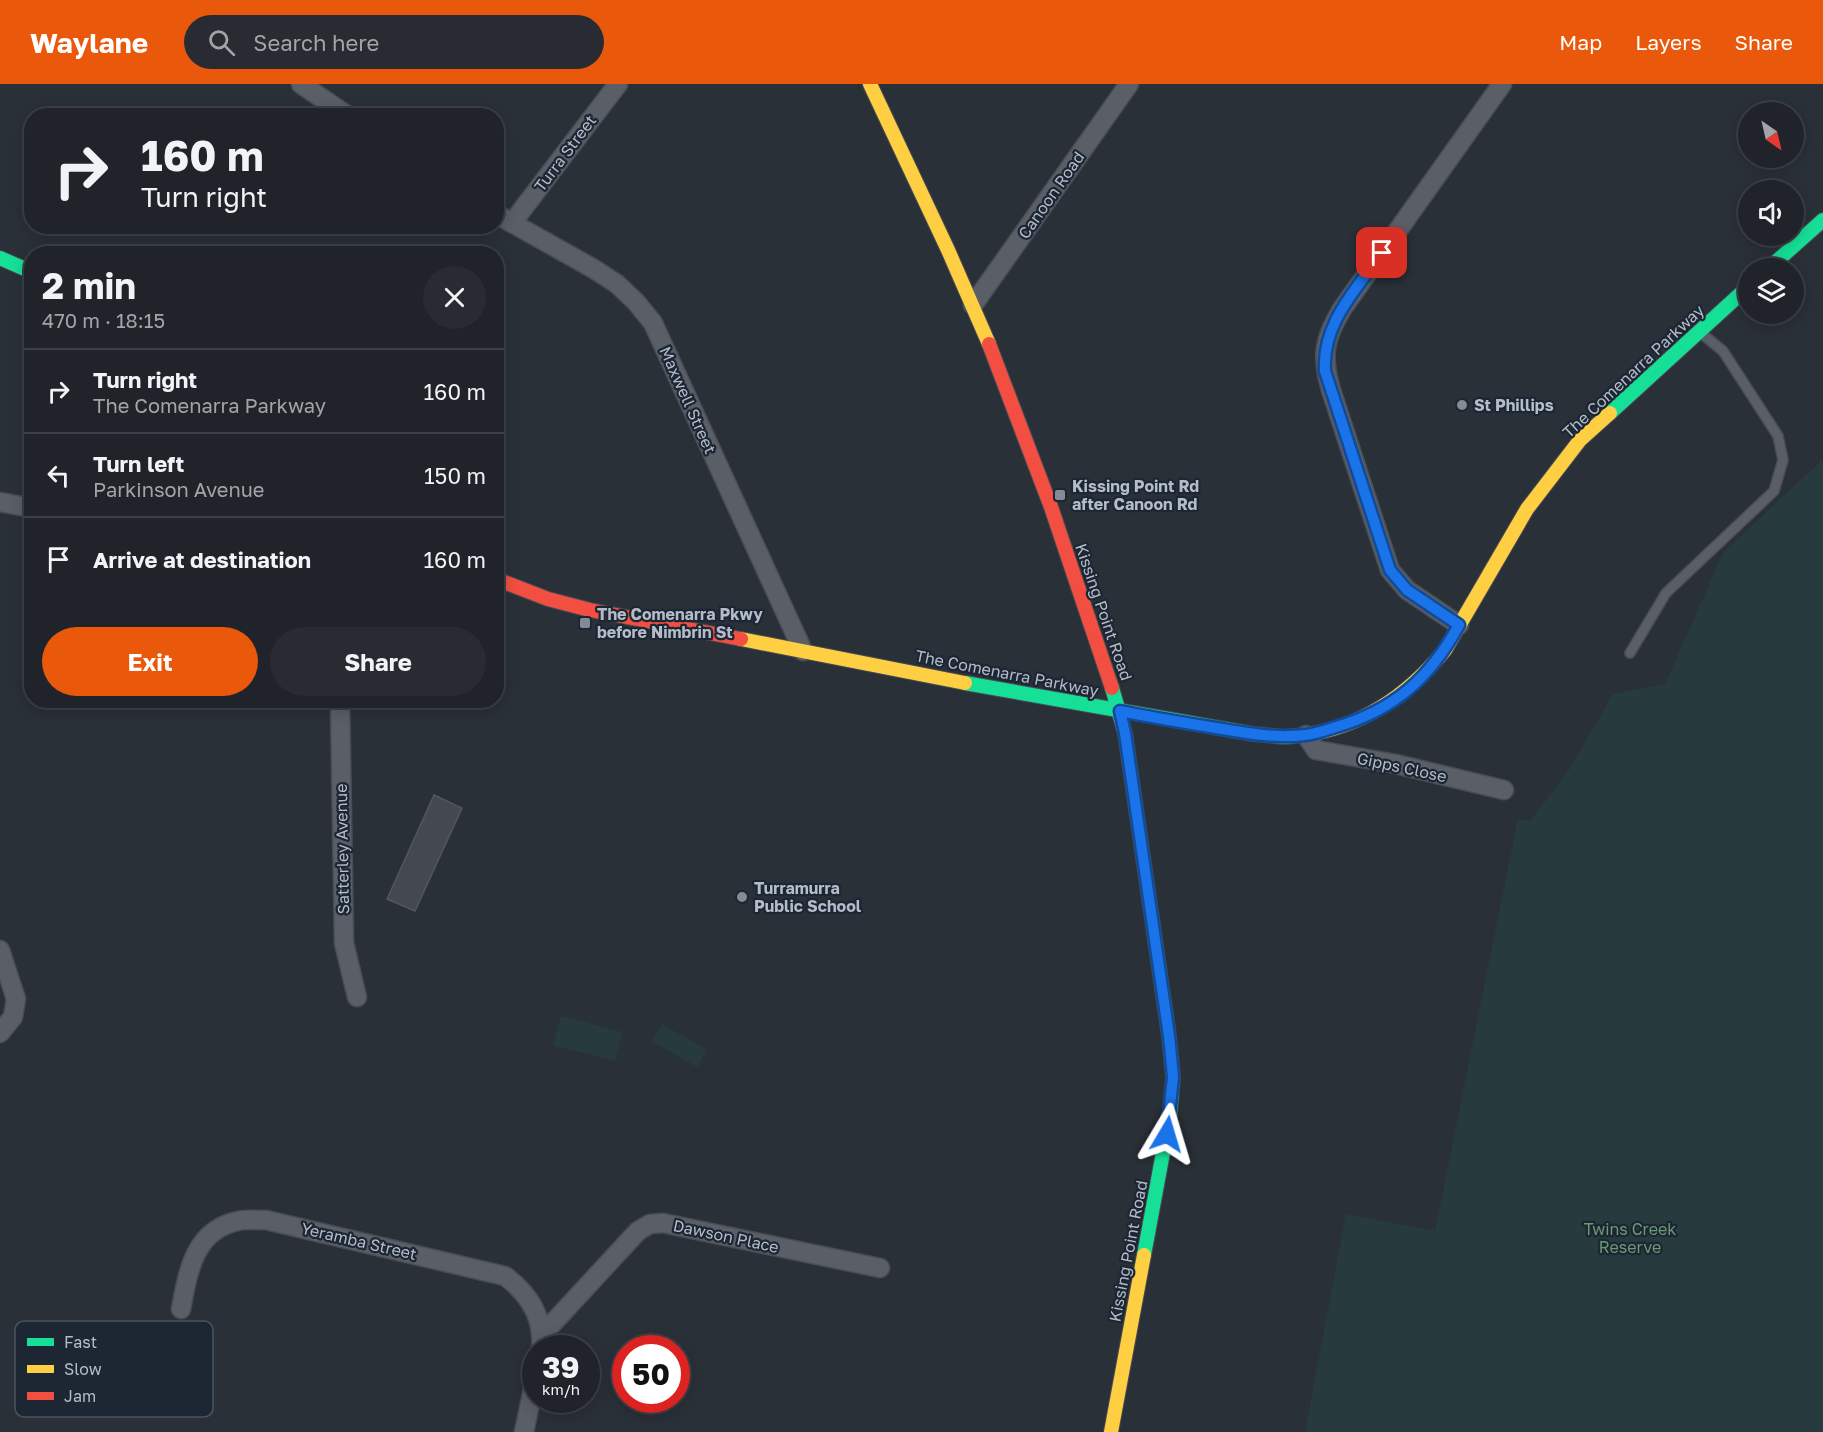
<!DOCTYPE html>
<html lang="en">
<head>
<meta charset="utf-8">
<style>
  :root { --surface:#20242a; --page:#282c32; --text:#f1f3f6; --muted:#a2a4a8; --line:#3d4147; --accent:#ea580c }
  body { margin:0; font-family:"Golos Text",sans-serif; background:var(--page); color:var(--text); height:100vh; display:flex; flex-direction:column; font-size:22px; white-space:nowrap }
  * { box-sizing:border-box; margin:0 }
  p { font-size:20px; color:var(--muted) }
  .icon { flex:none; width:33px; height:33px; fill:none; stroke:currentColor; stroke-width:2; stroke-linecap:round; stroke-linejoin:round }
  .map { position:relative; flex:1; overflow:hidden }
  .side { position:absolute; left:24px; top:162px; width:480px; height:462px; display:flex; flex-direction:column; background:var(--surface); border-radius:24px; box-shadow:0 3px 15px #0003,0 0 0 2px var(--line) }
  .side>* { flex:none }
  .guide { position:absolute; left:24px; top:24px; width:480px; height:126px; border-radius:24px; box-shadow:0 3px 15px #0003,0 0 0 2px var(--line); background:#20242a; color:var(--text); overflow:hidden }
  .needle { width:39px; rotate:146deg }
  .tools { position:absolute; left:1738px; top:18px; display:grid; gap:12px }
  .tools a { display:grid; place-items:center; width:66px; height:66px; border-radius:50%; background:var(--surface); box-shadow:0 3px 15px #0003,0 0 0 2px var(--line); font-size:30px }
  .speed { position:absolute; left:522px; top:1251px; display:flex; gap:12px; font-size:30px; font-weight:700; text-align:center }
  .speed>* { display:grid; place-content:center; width:78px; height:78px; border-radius:50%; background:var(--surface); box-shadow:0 3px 15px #0003,0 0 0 2px var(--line); line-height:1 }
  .speed small { font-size:15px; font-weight:400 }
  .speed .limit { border:9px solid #d22; background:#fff; color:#111 }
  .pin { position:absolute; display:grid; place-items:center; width:51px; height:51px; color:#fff; margin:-26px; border-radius:12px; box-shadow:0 3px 9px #0006 }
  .me { position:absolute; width:66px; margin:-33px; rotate:7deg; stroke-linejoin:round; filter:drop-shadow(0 0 4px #0008) }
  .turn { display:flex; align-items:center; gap:21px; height:126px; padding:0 18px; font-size:27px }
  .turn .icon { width:78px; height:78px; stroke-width:2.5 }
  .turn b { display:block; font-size:42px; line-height:51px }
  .round { display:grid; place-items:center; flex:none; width:63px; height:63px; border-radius:32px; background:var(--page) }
  .overview { display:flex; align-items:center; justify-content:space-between; height:102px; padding:0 18px }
  h1 { font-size:36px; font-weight:700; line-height:45px }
  .primary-button { display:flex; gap:12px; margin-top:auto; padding:12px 18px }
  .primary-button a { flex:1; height:69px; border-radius:36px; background:var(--accent); color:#fff; font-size:24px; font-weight:700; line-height:69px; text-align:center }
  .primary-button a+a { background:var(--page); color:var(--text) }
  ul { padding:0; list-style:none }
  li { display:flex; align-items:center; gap:18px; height:84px; padding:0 18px; border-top:2px solid var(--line) }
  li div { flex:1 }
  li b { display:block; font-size:22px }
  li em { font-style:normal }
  header { display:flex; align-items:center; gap:36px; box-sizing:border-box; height:84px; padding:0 30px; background:var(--accent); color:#fff }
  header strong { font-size:28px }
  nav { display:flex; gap:33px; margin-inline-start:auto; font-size:21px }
  .search { width:420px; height:54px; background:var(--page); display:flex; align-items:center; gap:15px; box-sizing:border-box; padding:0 21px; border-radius:33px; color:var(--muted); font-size:22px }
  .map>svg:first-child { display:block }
  .green { fill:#273a3e }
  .building { fill:#444950; stroke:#52575f; stroke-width:1.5 }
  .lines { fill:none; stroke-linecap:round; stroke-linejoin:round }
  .lane-casing { stroke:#484c53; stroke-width:12 }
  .street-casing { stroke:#484c53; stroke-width:21 }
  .fast-casing { stroke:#484c53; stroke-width:16 }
  .slow-casing { stroke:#484c53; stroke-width:16 }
  .jam-casing { stroke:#484c53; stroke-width:16 }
  .lane { stroke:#5a5e66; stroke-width:9 }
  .street { stroke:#5a5e66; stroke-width:18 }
  .fast { stroke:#16e098; stroke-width:14 }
  .slow { stroke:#ffcf43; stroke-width:14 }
  .jam { stroke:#f24e42; stroke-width:14 }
  .route-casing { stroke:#114b97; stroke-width:15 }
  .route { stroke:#1a73e8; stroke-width:10 }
  .poi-dot { fill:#848b96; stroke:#1d2633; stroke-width:2 }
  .labels { text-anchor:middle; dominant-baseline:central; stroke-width:4.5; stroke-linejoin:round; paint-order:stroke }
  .street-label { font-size:16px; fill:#b4bcc9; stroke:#1d2633 }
  .poi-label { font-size:16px; font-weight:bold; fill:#b4bcc9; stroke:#1d2633; text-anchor:start }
  .park-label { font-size:16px; fill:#6b9a76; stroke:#1d2633 }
  .key { fill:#1d2633; stroke:#4a5360; stroke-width:1.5 }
  .key-label { font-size:16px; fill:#b4bcc9 }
</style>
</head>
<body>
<header>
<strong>Waylane</strong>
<div class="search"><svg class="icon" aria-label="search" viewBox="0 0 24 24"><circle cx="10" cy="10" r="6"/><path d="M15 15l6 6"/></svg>Search here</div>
<nav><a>Map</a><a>Layers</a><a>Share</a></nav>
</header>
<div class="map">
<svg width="1823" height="1348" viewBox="0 0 1823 1348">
  <rect width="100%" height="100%" fill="#2a3038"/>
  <!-- green -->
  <g class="green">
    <polygon points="1823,375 1823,1348 1305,1348 1346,1130 1435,1147 1518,735 1530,737 1567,689 1613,610 1665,600 1723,469"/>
    <polygon points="561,932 622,948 615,977 553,961"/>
    <polygon points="662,940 707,966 697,983 652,957"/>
  </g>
  <!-- building -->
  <polygon class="building" points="434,711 462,724 415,827 387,815"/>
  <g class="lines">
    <defs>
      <polyline id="lane" points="1630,569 1666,509 1774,407 1783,376 1778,352 1723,267 1701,249"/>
      <g id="street">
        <polyline points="301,0 348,32"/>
        <polyline points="496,130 594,185 617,200 636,218 653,239 803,567"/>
        <polyline points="512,139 618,0"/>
        <polyline points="973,221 1129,0"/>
        <polyline points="0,418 32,424"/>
        <path d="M1459,541L1407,506L1390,486L1331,306C1321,272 1324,255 1342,225L1502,0"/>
        <polyline points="340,616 344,859 357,913"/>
        <polyline points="1306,651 1316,666 1396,680 1504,706"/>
        <polyline points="0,866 16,915 13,933 0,949"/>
        <path d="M181,1225C188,1188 194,1146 238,1137C246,1135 257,1136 266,1136L505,1192C529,1210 544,1234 541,1264"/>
        <polyline points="541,1244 552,1240 638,1147 650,1140 663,1139 880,1184"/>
        <polyline points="524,1348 536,1291"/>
      </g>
      <g id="fast">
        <polyline points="0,174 32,188"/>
        <polyline points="1769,184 1823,136"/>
        <polyline points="1610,329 1749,202"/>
        <polyline points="965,599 1253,650 1285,653 1304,651"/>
        <polyline points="1112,604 1125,649 1169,952 1173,993 1170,1031 1144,1171"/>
      </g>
      <g id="slow">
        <polyline points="870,0 948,166 989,260"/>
        <polyline points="741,555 965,599"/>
        <path d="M1304,651C1362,643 1408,611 1445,566L1527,425L1580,356L1610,329"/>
        <polyline points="1111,1348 1144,1171"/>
      </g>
      <g id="jam">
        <polyline points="989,260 1051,423 1112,604"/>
        <polyline points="496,495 548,515 590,526 741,555"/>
      </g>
    </defs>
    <!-- lane casing -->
    <use href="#lane" class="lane-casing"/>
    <!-- street casing -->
    <use href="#street" class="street-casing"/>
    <!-- fast casing -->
    <use href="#fast" class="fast-casing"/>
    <!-- slow casing -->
    <use href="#slow" class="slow-casing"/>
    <!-- jam casing -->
    <use href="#jam" class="jam-casing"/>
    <!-- lane -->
    <use href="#lane" class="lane"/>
    <!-- street -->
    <use href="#street" class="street"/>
    <!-- fast -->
    <use href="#fast" class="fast"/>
    <!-- slow -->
    <use href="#slow" class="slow"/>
    <!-- jam -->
    <use href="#jam" class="jam"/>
  </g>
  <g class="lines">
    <defs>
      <path id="route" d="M1167,1050L1173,993L1169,952L1125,649L1120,627C1150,633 1180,638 1210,643C1242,648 1273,655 1305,651C1316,650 1326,646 1336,643C1394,626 1430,594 1459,541L1407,506L1390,486L1325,287C1322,239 1356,206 1382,169"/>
    </defs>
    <!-- route casing -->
    <use href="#route" class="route-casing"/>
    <!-- route -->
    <use href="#route" class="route"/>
  </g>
  <!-- markers -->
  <g class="poi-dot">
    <circle cx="1462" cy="321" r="6"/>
    <rect x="1054" y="405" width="12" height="12" rx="3"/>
    <rect x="579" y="533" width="12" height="12" rx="3"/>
    <circle cx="742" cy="813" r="6"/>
  </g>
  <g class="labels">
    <!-- street labels -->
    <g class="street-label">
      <text transform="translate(565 69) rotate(-53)">Turra Street</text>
      <text transform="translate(1051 111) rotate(-55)">Canoon Road</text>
      <text transform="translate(1633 287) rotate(-43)">The Comenarra Parkway</text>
      <text transform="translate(688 316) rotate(66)">Maxwell Street</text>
      <text transform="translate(1104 528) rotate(71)">Kissing Point Road</text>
      <text transform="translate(1007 589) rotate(11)">The Comenarra Parkway</text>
      <text transform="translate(1402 683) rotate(12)">Gipps Close</text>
      <text transform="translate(342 765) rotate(-91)">Satterley Avenue</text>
      <text transform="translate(726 1152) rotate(12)">Dawson Place</text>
      <text transform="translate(359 1157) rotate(13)">Yeramba Street</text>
      <text transform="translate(1128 1167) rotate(-79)">Kissing Point Road</text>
    </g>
    <!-- poi labels -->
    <g class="poi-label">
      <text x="1474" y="321">St Phillips</text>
      <text x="1072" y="402">Kissing Point Rd<tspan x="1072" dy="18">after Canoon Rd</tspan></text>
      <text x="597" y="530">The Comenarra Pkwy<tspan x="597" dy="18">before Nimbrin St</tspan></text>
      <text x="754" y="804">Turramurra<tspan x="754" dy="18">Public School</tspan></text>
    </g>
    <!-- park labels -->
    <g class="park-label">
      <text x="1630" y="1145">Twins Creek<tspan x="1630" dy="18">Reserve</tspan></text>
    </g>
  </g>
  <!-- legend -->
  <rect x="15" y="1237" width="198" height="96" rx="9" class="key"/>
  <rect x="27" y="1254" width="27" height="8" fill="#16e098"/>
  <rect x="27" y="1281" width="27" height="8" fill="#ffcf43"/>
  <rect x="27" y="1308" width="27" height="8" fill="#f24e42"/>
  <g class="key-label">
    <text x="64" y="1264">Fast</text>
    <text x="64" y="1291">Slow</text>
    <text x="64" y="1318">Jam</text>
  </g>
</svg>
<div class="tools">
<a><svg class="needle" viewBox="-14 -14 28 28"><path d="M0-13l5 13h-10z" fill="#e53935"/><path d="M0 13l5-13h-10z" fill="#a2a4a8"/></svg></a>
<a><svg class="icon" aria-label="sound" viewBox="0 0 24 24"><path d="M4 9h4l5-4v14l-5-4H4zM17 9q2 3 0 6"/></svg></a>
<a><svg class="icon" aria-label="layers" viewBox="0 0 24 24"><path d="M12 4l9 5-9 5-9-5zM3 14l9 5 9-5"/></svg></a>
</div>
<div class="speed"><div>39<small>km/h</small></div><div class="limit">50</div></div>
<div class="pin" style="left:1382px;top:169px;background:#d93025"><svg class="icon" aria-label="arrive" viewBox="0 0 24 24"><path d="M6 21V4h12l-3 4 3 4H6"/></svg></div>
<svg class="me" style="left:1167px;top:1050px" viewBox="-20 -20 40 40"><path d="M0-17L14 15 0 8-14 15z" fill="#1a73e8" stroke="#fff" stroke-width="4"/></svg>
<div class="guide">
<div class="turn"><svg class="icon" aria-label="right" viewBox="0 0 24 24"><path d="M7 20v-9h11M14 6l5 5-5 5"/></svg><div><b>160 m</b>Turn right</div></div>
</div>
<section class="side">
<div class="overview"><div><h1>2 min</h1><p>470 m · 18:15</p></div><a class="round"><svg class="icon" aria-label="close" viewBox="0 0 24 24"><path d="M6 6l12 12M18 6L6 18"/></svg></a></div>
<ul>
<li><svg class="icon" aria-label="right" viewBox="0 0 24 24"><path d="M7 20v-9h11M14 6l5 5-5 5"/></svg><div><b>Turn right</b><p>The Comenarra Parkway</p></div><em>160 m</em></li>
<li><svg class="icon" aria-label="left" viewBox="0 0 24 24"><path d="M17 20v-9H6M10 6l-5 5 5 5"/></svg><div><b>Turn left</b><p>Parkinson Avenue</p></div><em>150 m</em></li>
<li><svg class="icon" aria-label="arrive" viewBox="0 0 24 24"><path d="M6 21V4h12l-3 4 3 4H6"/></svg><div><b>Arrive at destination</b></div><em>160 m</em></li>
</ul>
<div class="primary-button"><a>Exit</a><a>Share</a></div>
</section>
</div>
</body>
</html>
